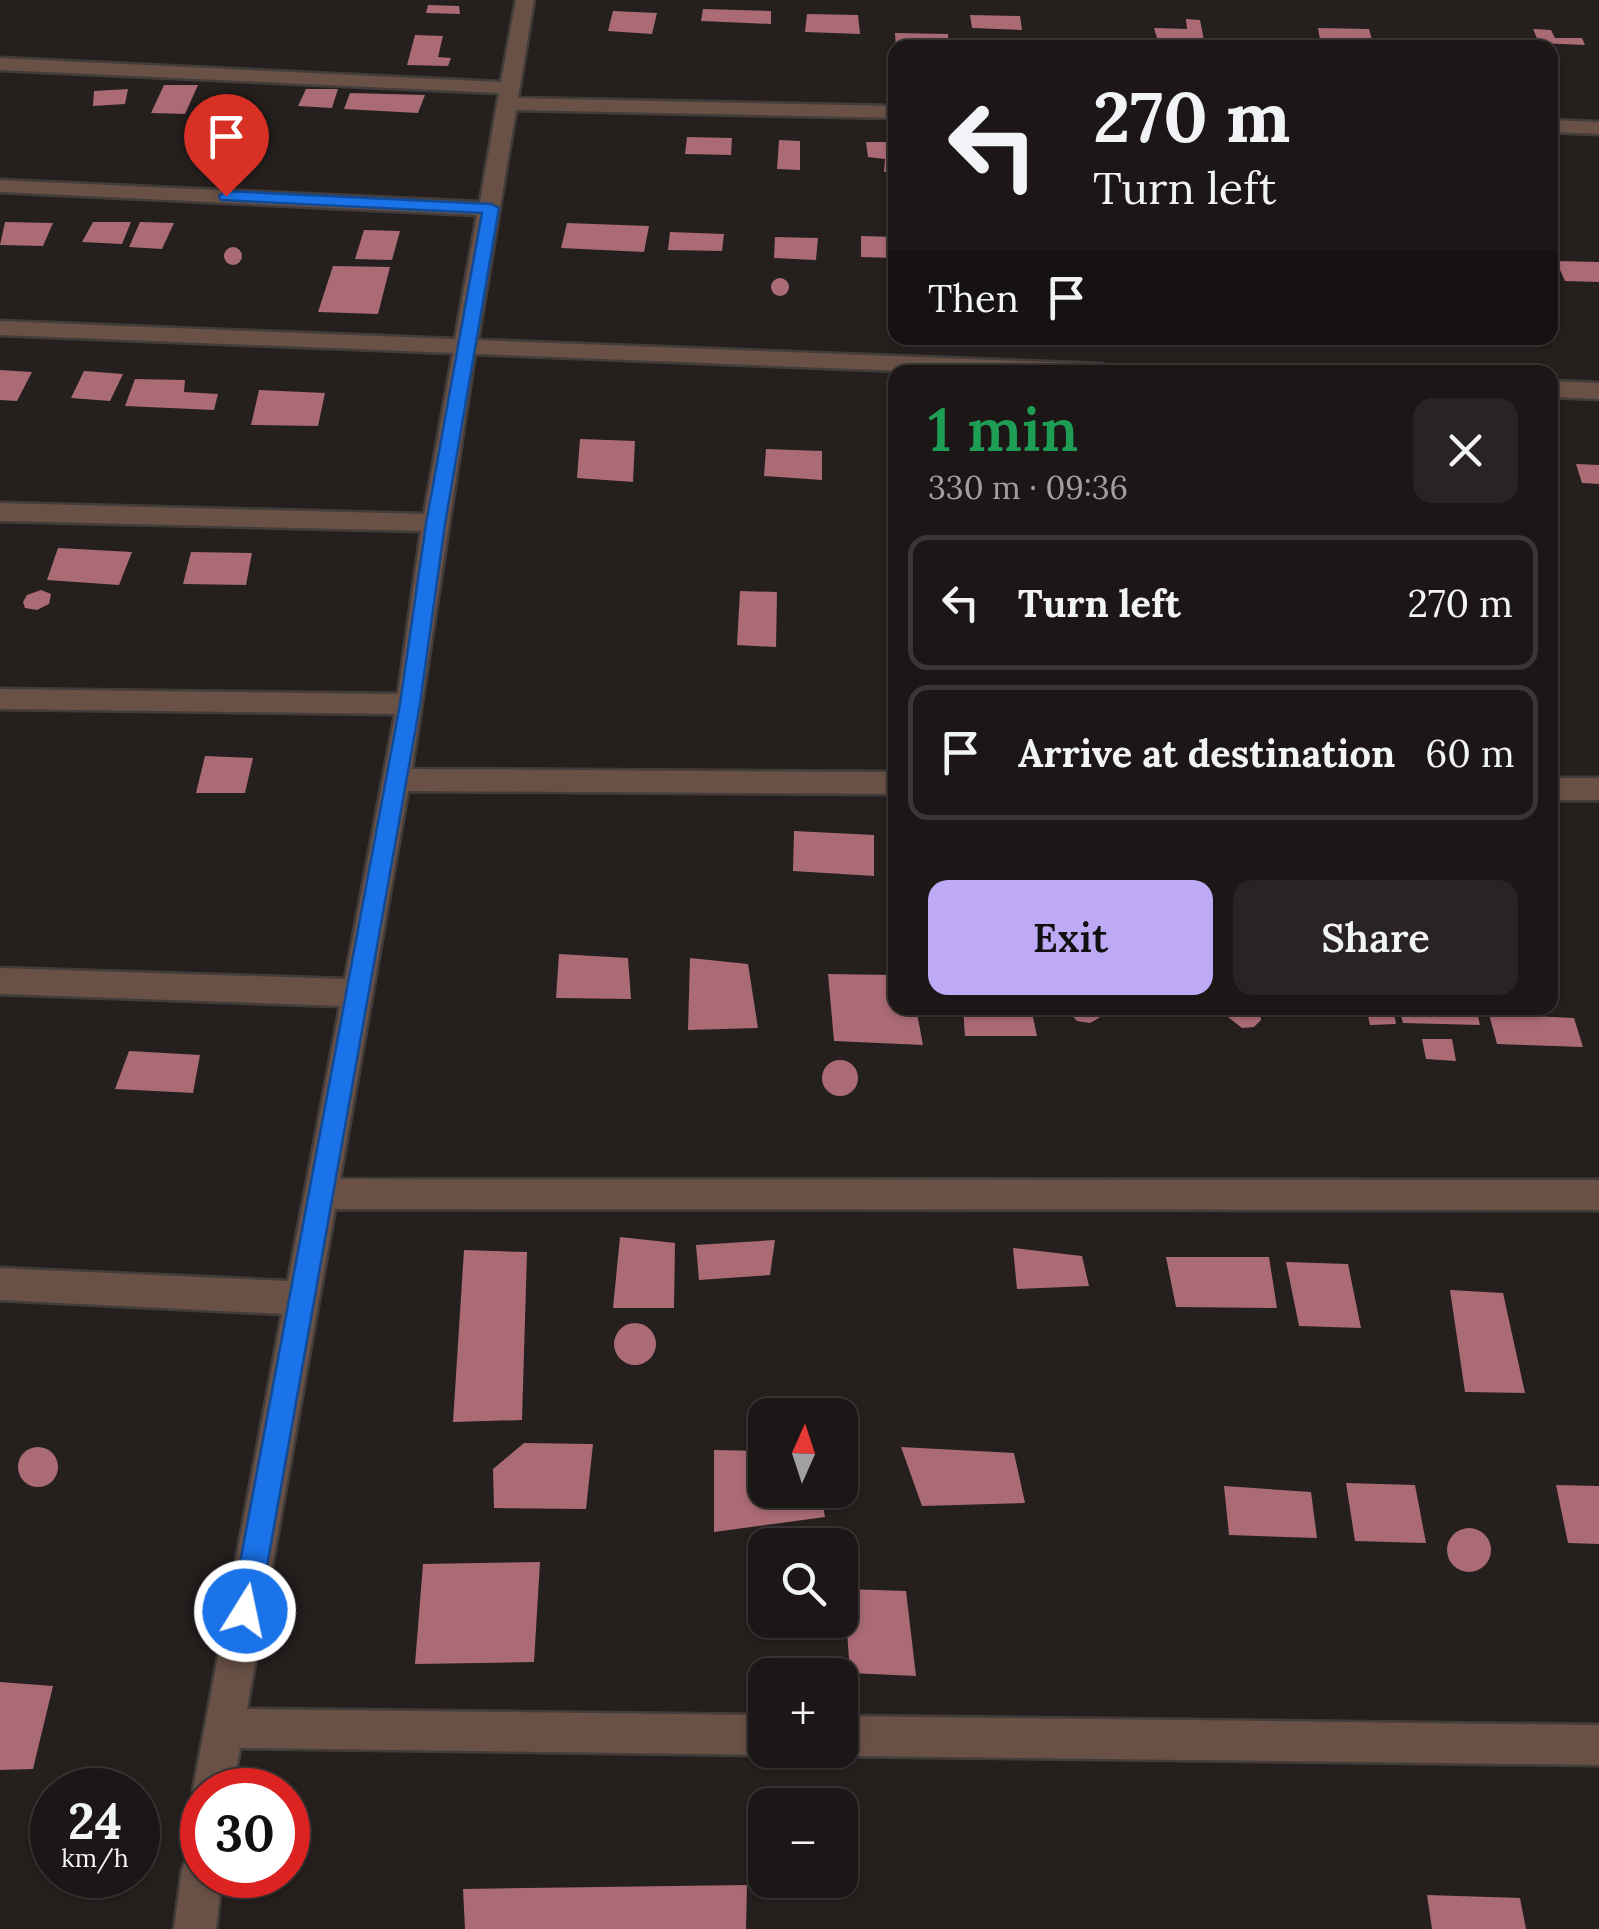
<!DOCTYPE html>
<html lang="en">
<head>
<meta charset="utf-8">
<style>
  :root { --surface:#1c1716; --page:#292423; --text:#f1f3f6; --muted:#a09fa1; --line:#3a3635; --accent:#bea9f4 }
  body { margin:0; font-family:Lora,serif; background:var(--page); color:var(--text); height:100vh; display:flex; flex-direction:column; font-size:38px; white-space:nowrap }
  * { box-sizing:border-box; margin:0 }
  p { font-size:32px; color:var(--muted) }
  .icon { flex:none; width:55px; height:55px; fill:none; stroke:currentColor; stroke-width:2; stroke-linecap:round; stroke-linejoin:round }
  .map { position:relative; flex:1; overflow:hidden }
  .details { position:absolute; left:888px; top:365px; width:670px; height:650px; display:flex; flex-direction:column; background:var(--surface); border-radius:20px; box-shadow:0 2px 8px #0004,0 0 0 2px var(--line) }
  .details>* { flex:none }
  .guide { position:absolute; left:888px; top:40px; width:670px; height:305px; border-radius:20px; box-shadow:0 2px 8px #0004,0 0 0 2px var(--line); background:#1c1716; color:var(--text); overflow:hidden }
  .needle { width:65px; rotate:3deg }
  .fabs { position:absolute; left:748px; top:1398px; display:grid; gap:20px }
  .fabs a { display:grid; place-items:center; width:110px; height:110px; border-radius:20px; background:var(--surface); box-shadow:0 2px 8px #0004,0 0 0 2px var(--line); font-size:50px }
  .speed { position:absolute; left:30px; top:1768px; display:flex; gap:20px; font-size:50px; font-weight:700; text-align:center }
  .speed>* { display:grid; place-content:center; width:130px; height:130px; border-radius:50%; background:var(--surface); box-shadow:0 2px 8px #0004,0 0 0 2px var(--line); line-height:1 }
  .speed small { font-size:25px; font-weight:400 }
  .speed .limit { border:15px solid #d22; background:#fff; color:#111 }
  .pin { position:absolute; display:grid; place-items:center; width:85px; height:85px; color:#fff; margin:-102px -42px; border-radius:50% 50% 50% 0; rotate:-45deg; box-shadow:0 0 10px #0007 }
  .pin .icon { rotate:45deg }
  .me { position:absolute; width:110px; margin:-55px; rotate:10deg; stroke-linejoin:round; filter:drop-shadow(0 0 8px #0008) }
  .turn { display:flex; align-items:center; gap:35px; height:210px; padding:0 40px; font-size:45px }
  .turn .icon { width:130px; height:130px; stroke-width:2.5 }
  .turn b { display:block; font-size:70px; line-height:85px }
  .then { display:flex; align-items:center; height:95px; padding:0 40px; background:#0003; gap:20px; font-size:38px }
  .round { display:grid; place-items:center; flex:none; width:105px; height:105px; border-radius:20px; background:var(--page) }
  .overview { display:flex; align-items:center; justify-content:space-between; height:170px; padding:0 40px }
  h1 { font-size:60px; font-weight:600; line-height:75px; color:#1e9e55 }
  .primary-button { display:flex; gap:20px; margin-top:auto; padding:20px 40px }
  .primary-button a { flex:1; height:115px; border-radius:20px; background:var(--accent); color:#111; font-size:40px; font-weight:600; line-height:115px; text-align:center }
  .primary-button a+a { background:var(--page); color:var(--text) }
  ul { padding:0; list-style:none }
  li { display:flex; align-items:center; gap:30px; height:135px; margin:0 20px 15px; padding:0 20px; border:5px solid var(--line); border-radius:20px }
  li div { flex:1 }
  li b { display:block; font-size:38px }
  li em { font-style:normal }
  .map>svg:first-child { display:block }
  .building { fill:#aa6b75 }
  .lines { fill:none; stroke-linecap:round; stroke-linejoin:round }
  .minor-casing { stroke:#423c3b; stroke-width:5 }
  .minor { fill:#695146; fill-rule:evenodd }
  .route { fill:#1a73e8; stroke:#114b97; stroke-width:2.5 }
</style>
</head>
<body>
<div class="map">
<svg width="1599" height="1929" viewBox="0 0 1599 1929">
  <rect width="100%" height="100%" fill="#251f1e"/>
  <!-- building -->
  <g class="building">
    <polygon points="428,5 459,6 460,14 426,13"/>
    <polygon points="703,9 771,11 771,24 701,21"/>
    <polygon points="613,11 657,13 652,34 608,31"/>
    <polygon points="807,14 858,15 860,34 805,32"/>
    <polygon points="970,15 1020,16 1022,30 972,28"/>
    <polygon points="1186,19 1200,20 1204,40 1157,38 1154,28 1187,29"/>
    <polygon points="1318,28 1369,29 1374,47 1321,45"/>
    <polygon points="1533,29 1551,30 1555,38 1582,38 1585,45 1539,43"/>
    <polygon points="895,33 948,34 949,48 896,48"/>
    <polygon points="415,35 443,36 438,57 451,58 448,66 407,65"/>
    <polygon points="164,85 198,85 185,114 151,113"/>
    <polygon points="128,89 125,104 93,106 94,91"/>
    <polygon points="306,89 338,89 332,108 298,106"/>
    <polygon points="350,93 425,95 418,113 344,109"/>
    <polygon points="687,137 732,138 731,155 685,154"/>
    <polygon points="779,140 800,141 800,170 777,169"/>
    <polygon points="866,142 895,142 895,172 884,172 885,159 868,157"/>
    <polygon points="5,222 53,223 43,246 0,245"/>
    <polygon points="93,222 131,222 122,244 82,242"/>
    <polygon points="140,222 174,223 162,249 129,247"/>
    <polygon points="567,223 649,226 644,252 561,248"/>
    <polygon points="364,230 400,231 392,260 355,259"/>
    <polygon points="670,232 724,234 722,251 668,250"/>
    <polygon points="861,236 895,237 895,258 861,257"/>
    <polygon points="775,237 818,238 816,260 774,258"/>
    <circle cx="233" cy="256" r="9"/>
    <polygon points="1556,261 1599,262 1599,282 1565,281"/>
    <polygon points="333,266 390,267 378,314 318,312"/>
    <circle cx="780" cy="287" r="9"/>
    <polygon points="0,370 32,372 17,401 0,400"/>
    <polygon points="84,371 123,374 110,401 71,398"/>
    <polygon points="135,379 185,380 184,392 218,394 214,410 125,406"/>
    <polygon points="259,390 325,393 318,426 251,425"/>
    <polygon points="580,439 635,441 633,482 577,478"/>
    <polygon points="766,449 822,451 822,480 764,476"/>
    <polygon points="1576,464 1599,465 1599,484 1582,483"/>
    <polygon points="58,548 132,552 119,585 47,580"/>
    <polygon points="191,552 252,553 246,585 183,584"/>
    <polygon points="41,590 51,594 49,604 37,610 25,608 23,602 27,595"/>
    <polygon points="740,591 777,592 776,647 737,645"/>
    <polygon points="205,756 253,758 245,793 196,793"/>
    <polygon points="794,831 874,835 874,876 793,871"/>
    <polygon points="559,954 628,958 631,999 556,998"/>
    <polygon points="690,958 748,964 758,1028 688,1030"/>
    <polygon points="828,974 895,975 895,1008 916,1008 923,1045 834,1041"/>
    <polygon points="963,1008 1031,1008 1037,1036 965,1036"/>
    <polygon points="1065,1008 1104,1008 1099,1018 1090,1023 1077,1021"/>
    <polygon points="1227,1008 1259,1008 1261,1020 1254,1027 1242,1028 1228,1017"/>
    <polygon points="1366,1008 1393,1008 1396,1024 1370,1025"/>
    <polygon points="1399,1008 1476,1008 1480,1025 1403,1023"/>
    <polygon points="1489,1014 1574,1018 1583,1047 1497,1044"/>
    <polygon points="1422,1039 1452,1039 1456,1061 1426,1059"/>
    <polygon points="129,1051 200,1055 193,1093 115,1089"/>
    <circle cx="840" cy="1078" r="18"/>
    <polygon points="620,1237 675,1243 674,1308 613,1308"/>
    <polygon points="775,1240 770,1275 699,1280 696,1245"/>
    <polygon points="1013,1248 1082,1256 1089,1286 1017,1289"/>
    <polygon points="464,1250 527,1252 522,1420 453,1422"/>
    <polygon points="1166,1257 1269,1257 1277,1308 1176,1307"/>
    <polygon points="1286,1262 1348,1264 1361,1328 1299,1326"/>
    <polygon points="1450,1290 1503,1293 1525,1393 1465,1392"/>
    <circle cx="635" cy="1344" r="21"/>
    <polygon points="524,1443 593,1444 586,1509 494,1508 493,1469"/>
    <polygon points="901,1447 1014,1453 1025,1503 922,1506"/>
    <circle cx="38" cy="1467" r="20"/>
    <polygon points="714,1450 765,1451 765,1490 820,1490 825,1517 714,1532"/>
    <polygon points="1346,1483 1415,1485 1426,1543 1355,1541"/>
    <polygon points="1556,1485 1599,1486 1599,1544 1568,1543"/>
    <polygon points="1224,1486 1311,1492 1317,1538 1229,1535"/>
    <circle cx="1469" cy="1550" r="22"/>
    <polygon points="540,1562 534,1662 415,1664 423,1564"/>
    <polygon points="844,1589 906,1591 916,1676 850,1673"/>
    <polygon points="0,1682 53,1686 33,1769 0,1770"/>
    <polygon points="747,1885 746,1929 465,1929 463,1889"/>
    <polygon points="1427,1895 1520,1898 1526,1929 1432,1929"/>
  </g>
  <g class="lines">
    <defs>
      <g id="minor">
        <polygon points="516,0 534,0 518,98 895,106 895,118 516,110 478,340 1103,364 1114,372 928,372 475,354 412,769 895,772 895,794 408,791 340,1179 1599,1180 1599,1210 335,1209 247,1709 765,1715 765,1750 776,1750 765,1755 240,1748 233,1790 202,1790 202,1806 193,1790 282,1314 0,1300 0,1268 288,1281 340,1006 0,994 0,968 345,979 395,714 0,709 0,689 398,694 421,531 0,521 0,503 424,514 453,353 0,335 0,321 455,339 477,215 0,192 0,180 480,202 499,93 0,70 0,58 501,82"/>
        <polygon points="1550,120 1599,122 1599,134 1550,132"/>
        <polygon points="1550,381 1599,383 1599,399 1550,397"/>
        <rect x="1550" y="778" width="49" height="22"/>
        <polygon points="840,1716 1599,1725 1599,1765 840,1756 827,1750 840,1750"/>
        <polygon points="202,1850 202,1875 222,1875 216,1929 174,1929 182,1870 188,1856"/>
      </g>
    </defs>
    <!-- minor casing -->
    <use href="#minor" class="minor-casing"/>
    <!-- minor -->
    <use href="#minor" class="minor"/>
  </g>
  <!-- route -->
  <polygon class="route" points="226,191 491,204 499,208 445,524 420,704 259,1611 255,1621 245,1625 235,1621 231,1611 400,704 426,524 482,213 221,200 219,196"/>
</svg>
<div class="fabs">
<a><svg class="needle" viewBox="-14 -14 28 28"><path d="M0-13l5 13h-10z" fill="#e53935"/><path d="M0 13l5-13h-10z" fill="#a09fa1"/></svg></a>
<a><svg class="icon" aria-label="search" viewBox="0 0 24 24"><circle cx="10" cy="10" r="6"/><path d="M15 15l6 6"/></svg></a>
<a>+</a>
<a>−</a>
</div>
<div class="speed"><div>24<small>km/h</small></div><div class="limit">30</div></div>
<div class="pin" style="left:226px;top:196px;background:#d93025"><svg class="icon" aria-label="arrive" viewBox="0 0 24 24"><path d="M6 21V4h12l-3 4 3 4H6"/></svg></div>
<svg class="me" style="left:245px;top:1611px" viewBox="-20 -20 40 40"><circle r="17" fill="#1a73e8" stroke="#fff" stroke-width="3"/><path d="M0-11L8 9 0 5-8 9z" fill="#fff"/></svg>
<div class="guide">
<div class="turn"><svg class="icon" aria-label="left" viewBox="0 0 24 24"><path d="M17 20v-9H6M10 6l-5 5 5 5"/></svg><div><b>270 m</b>Turn left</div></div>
<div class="then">Then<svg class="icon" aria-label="arrive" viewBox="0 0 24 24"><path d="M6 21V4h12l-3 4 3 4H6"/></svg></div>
</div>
<section class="details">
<div class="overview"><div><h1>1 min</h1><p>330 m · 09:36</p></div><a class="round"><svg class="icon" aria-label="close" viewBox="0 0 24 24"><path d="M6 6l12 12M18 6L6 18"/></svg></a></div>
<ul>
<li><svg class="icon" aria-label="left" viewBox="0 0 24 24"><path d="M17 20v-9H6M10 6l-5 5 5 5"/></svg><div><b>Turn left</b></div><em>270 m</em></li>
<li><svg class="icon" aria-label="arrive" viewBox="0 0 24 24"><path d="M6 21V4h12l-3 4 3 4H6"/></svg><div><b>Arrive at destination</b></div><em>60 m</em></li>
</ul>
<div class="primary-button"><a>Exit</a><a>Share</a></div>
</section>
</div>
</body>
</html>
